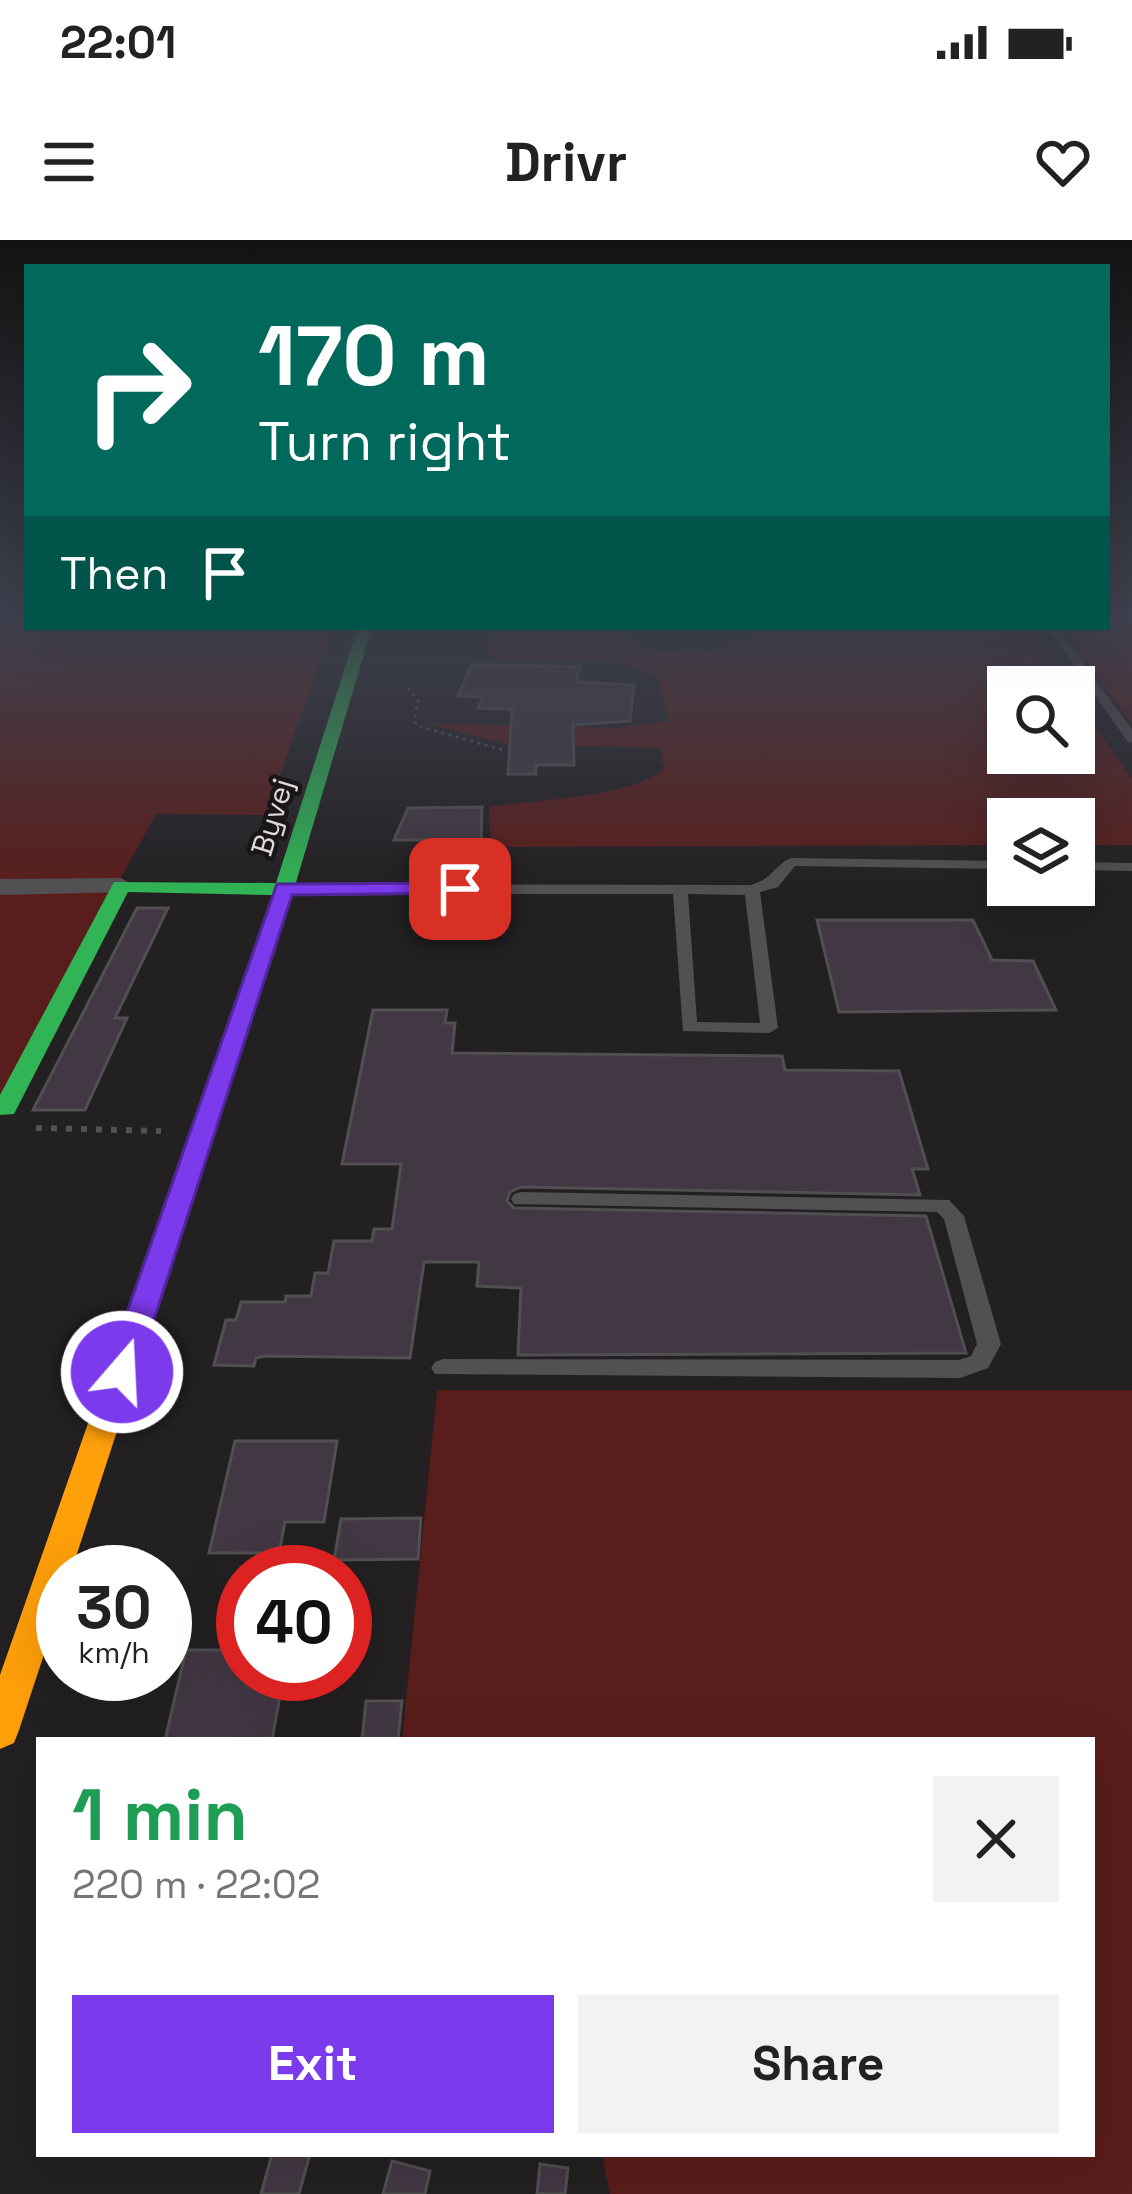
<!DOCTYPE html>
<html lang="en">
<head>
<meta charset="utf-8">
<style>
  :root { --surface:#fff; --page:#f2f2f2; --text:#222; --muted:#767676; --accent:#7c3aed }
  body { margin:0; font-family:"Space Grotesk",sans-serif; background:var(--page); color:var(--text); height:100vh; display:flex; flex-direction:column; font-size:45px; white-space:nowrap }
  * { box-sizing:border-box; margin:0 }
  p { font-size:39px; color:var(--muted) }
  .icon { flex:none; width:66px; height:66px; fill:none; stroke:currentColor; stroke-width:2; stroke-linecap:round; stroke-linejoin:round }
  .map { position:relative; flex:1; overflow:hidden }
  .panel { position:absolute; left:36px; top:1497px; width:1059px; height:420px; display:flex; flex-direction:column; background:var(--surface); border-radius:0px; box-shadow:0 12px 48px #0002 }
  .panel>* { flex:none }
  .guide { position:absolute; left:24px; top:24px; width:1086px; height:366px; border-radius:0px; box-shadow:0 12px 48px #0002; background:#00695c; color:#fff; overflow:hidden }
  .controls { position:absolute; left:987px; top:426px; display:grid; gap:24px }
  .controls a { display:grid; place-items:center; width:108px; height:108px; border-radius:0px; background:var(--surface); box-shadow:0 12px 48px #0002; font-size:60px }
  .speed { position:absolute; left:36px; top:1305px; display:flex; gap:24px; font-size:60px; font-weight:700; text-align:center }
  .speed>* { display:grid; place-content:center; width:156px; height:156px; border-radius:50%; background:var(--surface); box-shadow:0 12px 48px #0002; line-height:1 }
  .speed small { font-size:30px; font-weight:400 }
  .speed .limit { border:18px solid #d22; background:#fff; color:#111 }
  .pin { position:absolute; display:grid; place-items:center; width:102px; height:102px; color:#fff; margin:-51px; border-radius:24px; box-shadow:0 6px 18px #0006 }
  .me { position:absolute; width:132px; margin:-66px; rotate:19deg; stroke-linejoin:round; filter:drop-shadow(0 0 9px #0008) }
  .turn { display:flex; align-items:center; gap:42px; height:252px; padding:0 36px; font-size:54px }
  .turn .icon { width:156px; height:156px; stroke-width:2.5 }
  .turn b { display:block; font-size:84px; line-height:102px }
  .then { display:flex; align-items:center; height:114px; padding:0 36px; background:#0003; gap:24px; font-size:45px }
  .round { display:grid; place-items:center; flex:none; width:126px; height:126px; border-radius:0px; background:var(--page) }
  .summary { display:flex; align-items:center; justify-content:space-between; height:204px; padding:0 36px }
  h1 { font-size:72px; font-weight:600; line-height:90px; color:#1e9e55 }
  .button { display:flex; gap:24px; margin-top:auto; padding:24px 36px }
  .button a { flex:1; height:138px; border-radius:0px; background:var(--accent); color:#fff; font-size:48px; font-weight:600; line-height:138px; text-align:center }
  .button a+a { background:var(--page); color:var(--text) }
  .status { display:flex; justify-content:space-between; align-items:center; height:84px; padding:0 60px; background:var(--surface); direction:ltr }
  .status svg { height:33px; fill:currentColor }
  header { display:flex; justify-content:space-between; align-items:center; height:156px; padding:0 36px; background:var(--surface); font-size:54px; font-weight:600 }
  .map>svg:first-child { display:block }
  .green { fill:#591d1b }
  .building { fill:#423843; stroke:#514f51; stroke-width:3 }
  .lines { fill:none; stroke-linecap:round; stroke-linejoin:round }
  .path-far1 { stroke:#535152; stroke-width:3; stroke-dasharray:3 4.5; stroke-linecap:butt }
  .path { stroke:#535152; stroke-width:6; stroke-dasharray:6 9; stroke-linecap:butt }
  .lane { fill:#525052; fill-rule:evenodd }
  .street { fill:#525052; fill-rule:evenodd }
  .fast { fill:#30b455; fill-rule:evenodd }
  .slow { fill:#ff9f0a; fill-rule:evenodd }
  .route { fill:#7c3aed; stroke:#51269a; stroke-width:3 }
  .labels { text-anchor:middle; dominant-baseline:central; stroke-width:9; stroke-linejoin:round; paint-order:stroke }
  .far-street-label { font-size:30px; fill:#dcd9da; stroke:#1a1618 }
</style>
</head>
<body>
<div class="status"><b>22:01</b><svg viewBox="0 0 49 12"><path d="M0 12V9h3v3zM5 12V6h3v6zM10 12V3h3v9zM15 12V0h3v12zM26 1h20v11H26zM47 4h2v5h-2z"/></svg></div>
<header><svg class="icon" aria-label="menu" viewBox="0 0 24 24"><path d="M4 6h16M4 12h16M4 18h16"/></svg>Drivr<svg class="icon" aria-label="heart" viewBox="0 0 24 24"><path d="M12 20l-8-8c-3-5 5-10 8-4 3-6 11-1 8 4z"/></svg></header>
<div class="map">
<svg width="1132" height="1954" viewBox="0 0 1132 1954">
  <rect width="100%" height="100%" fill="#232022"/>
  <!-- green -->
  <g class="green">
    <polygon points="0,377 27,377 27,387 332,387 266,575 156,574 0,857"/>
    <polygon points="1107,377 1132,377 1132,484 1062,387 1107,387"/>
    <path d="M492,387H611L650,410L699,413L756,399L753,387H1026L1068,447H1008V513H1074V456L1132,539V605H1074V579H1008V605L491,607L489,567C530,560 639,557 664,528L660,508L506,504L424,483L618,488L669,481L657,435L617,422L490,418Z"/>
    <polygon points="437,1150 1132,1150 1132,1954 610,1954 602,1914 1092,1914 1092,1500 402,1500"/>
  </g>
  <!-- building -->
  <g class="building">
    <polygon points="472,424 580,427 576,442 634,445 630,481 573,485 574,525 536,525 536,534 508,534 512,469 478,468 483,457 458,456"/>
    <polygon points="482,567 481,606 425,606 426,600 394,600 408,568"/>
    <polygon points="137,668 168,668 115,778 127,778 85,870 33,870"/>
    <polygon points="817,680 973,680 992,720 1033,721 1056,770 839,772"/>
    <polygon points="373,770 447,770 445,783 455,783 452,813 782,816 785,830 899,831 928,929 912,929 920,955 521,947 510,952 507,961 514,968 926,976 966,1113 518,1115 521,1048 477,1046 479,1022 424,1022 410,1118 265,1116 256,1118 254,1126 214,1125 226,1080 236,1080 241,1062 285,1062 286,1056 311,1056 315,1033 328,1033 334,1001 372,1001 374,989 392,989 401,924 342,924"/>
    <polygon points="235,1201 337,1201 324,1282 285,1282 279,1313 209,1313"/>
    <polygon points="421,1278 418,1319 334,1320 341,1279"/>
    <polygon points="186,1410 243,1410 243,1434 284,1434 272,1500 165,1500"/>
    <polygon points="366,1461 402,1461 398,1500 362,1500"/>
    <polygon points="272,1914 310,1914 299,1954 261,1954"/>
    <polygon points="392,1921 430,1931 425,1954 383,1954"/>
    <polygon points="540,1924 568,1928 565,1954 537,1954"/>
  </g>
  <g class="lines">
    <!-- path-far1 -->
    <polyline class="path-far1" points="408,448 418,461 414,481 418,486 503,510"/>
    <!-- path -->
    <polyline class="path" points="36,888 161,891"/>
    <!-- lane -->
    <g class="lane">
      <polygon points="1047,387 1057,387 1132,490 1132,503 1128,502"/>
      <path d="M791,618L1008,621V629L795,626L778,647L760,652L778,788L769,793L683,791L673,654H284L276,649L284,644L751,645C773,639 774,625 791,618ZM688,654L745,655L760,783L697,782Z"/>
      <polygon points="1074,622 1132,623 1132,631 1074,630"/>
      <polygon points="521,952 949,960 964,976 1001,1104 988,1128 960,1138 435,1134 431,1128 435,1122 443,1119 959,1120 971,1116 977,1104 944,979 937,972 514,964 511,959 514,954"/>
    </g>
    <!-- street -->
    <polygon class="street" points="121,638 135,646 131,652 0,655 0,639"/>
    <!-- fast -->
    <polygon class="fast" points="358,387 372,387 294,649 171,1026 167,1033 147,1033 143,1026 272,655 128,652 14,874 0,875 0,855 114,642 276,643"/>
    <!-- slow -->
    <polygon class="slow" points="157,1016 171,1026 71,1332 63,1332 63,1357 19,1490 14,1503 0,1509 0,1435 143,1026"/>
  </g>
  <!-- sky -->
  <linearGradient id="sky" x2="0" y2="1"><stop stop-color="#131213"/><stop offset="0.58" stop-color="#3f424f"/><stop offset="1" stop-color="#3f424f" stop-opacity="0"/></linearGradient>
  <rect width="1132" height="651" fill="url(#sky)"/>
  <!-- route -->
  <polygon class="route" points="460,643 467,644 467,653 292,655 137,1132 132,1140 111,1140 106,1132 277,644"/>
  <g class="labels">
    <!-- far-street labels -->
    <g class="far-street-label">
      <text transform="translate(272 577) rotate(-73)">Byvej</text>
    </g>
  </g>
</svg>
<div class="controls">
<a><svg class="icon" aria-label="search" viewBox="0 0 24 24"><circle cx="10" cy="10" r="6"/><path d="M15 15l6 6"/></svg></a>
<a><svg class="icon" aria-label="layers" viewBox="0 0 24 24"><path d="M12 4l9 5-9 5-9-5zM3 14l9 5 9-5"/></svg></a>
</div>
<div class="speed"><div>30<small>km/h</small></div><div class="limit">40</div></div>
<div class="pin" style="left:460px;top:649px;background:#d93025"><svg class="icon" aria-label="arrive" viewBox="0 0 24 24"><path d="M6 21V4h12l-3 4 3 4H6"/></svg></div>
<svg class="me" style="left:122px;top:1132px" viewBox="-20 -20 40 40"><circle r="17" fill="#7c3aed" stroke="#fff" stroke-width="3"/><path d="M0-11L8 9 0 5-8 9z" fill="#fff"/></svg>
<div class="guide">
<div class="turn"><svg class="icon" aria-label="right" viewBox="0 0 24 24"><path d="M7 20v-9h11M14 6l5 5-5 5"/></svg><div><b>170 m</b>Turn right</div></div>
<div class="then">Then<svg class="icon" aria-label="arrive" viewBox="0 0 24 24"><path d="M6 21V4h12l-3 4 3 4H6"/></svg></div>
</div>
<section class="panel">
<div class="summary"><div><h1>1 min</h1><p>220 m · 22:02</p></div><a class="round"><svg class="icon" aria-label="close" viewBox="0 0 24 24"><path d="M6 6l12 12M18 6L6 18"/></svg></a></div>
<div class="button"><a>Exit</a><a>Share</a></div>
</section>
</div>
</body>
</html>
